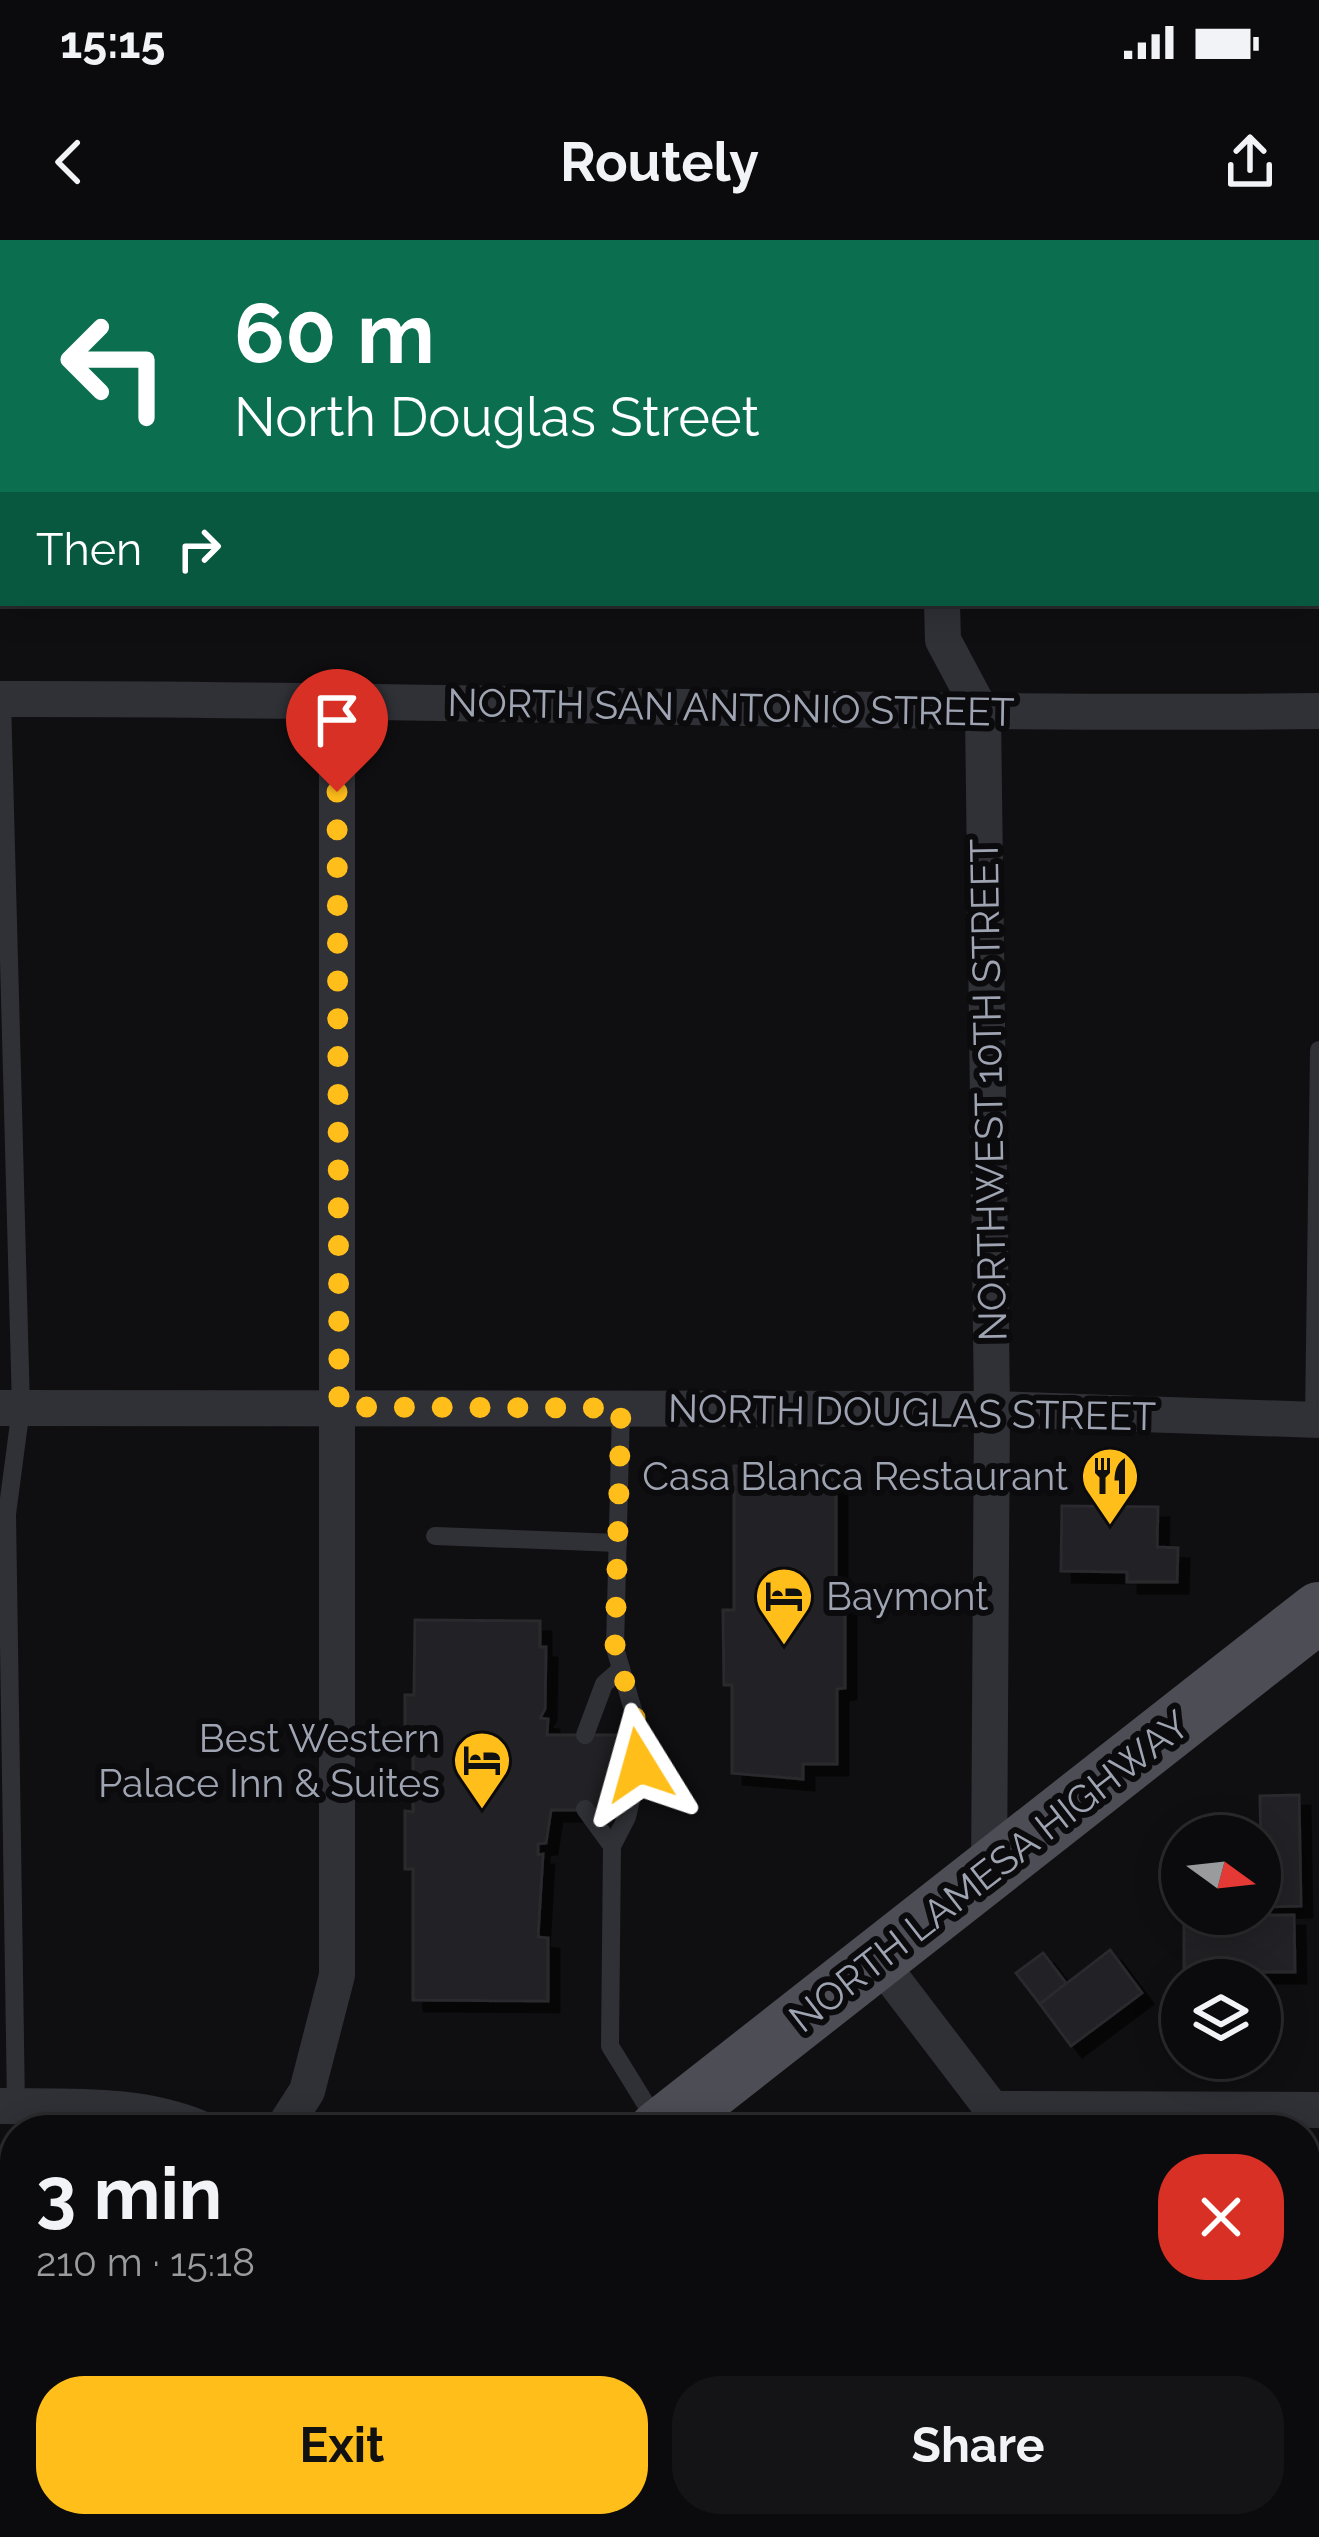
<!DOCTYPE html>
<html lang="en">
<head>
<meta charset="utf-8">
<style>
  :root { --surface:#0b0b0d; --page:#141416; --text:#f1f3f6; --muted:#9a9b9d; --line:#2b2b2e; --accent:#ffbe19 }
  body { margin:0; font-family:Raleway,sans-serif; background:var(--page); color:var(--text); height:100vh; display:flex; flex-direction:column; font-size:45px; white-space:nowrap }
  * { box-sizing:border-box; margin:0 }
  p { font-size:39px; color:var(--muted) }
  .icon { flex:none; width:66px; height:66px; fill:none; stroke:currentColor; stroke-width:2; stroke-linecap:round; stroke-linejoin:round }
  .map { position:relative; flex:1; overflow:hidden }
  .drawer { position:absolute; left:0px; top:1875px; width:1320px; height:423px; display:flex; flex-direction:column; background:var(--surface); border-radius:48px 48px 0 0; box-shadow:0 6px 30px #0003,0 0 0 3px var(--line) }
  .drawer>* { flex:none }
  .guide { position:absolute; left:0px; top:0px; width:1320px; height:366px; box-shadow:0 6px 30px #0003,0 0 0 3px var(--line); background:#0b6e4f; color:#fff; overflow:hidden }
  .needle { width:78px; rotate:105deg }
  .fabs { position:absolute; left:1161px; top:1575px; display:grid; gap:24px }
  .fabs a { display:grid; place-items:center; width:120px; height:120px; border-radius:50%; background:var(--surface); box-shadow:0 6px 30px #0003,0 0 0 3px var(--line); font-size:60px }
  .pin { position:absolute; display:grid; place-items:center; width:102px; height:102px; color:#fff; margin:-123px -51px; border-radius:50% 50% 50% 0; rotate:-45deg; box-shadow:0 0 12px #0007 }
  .pin .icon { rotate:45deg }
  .me { position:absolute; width:132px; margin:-66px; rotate:352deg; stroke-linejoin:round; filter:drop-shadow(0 0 9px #0008) }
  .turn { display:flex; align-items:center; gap:42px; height:252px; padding:0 36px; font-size:54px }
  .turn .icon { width:156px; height:156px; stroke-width:2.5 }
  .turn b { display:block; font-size:84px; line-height:102px }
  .then { display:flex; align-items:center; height:114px; padding:0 36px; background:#0003; gap:24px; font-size:45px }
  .round { display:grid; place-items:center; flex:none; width:126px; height:126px; border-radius:48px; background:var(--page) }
  .headline { display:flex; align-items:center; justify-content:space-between; height:204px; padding:0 36px }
  h1 { font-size:72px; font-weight:700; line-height:90px }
  .action { display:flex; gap:24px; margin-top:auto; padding:24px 36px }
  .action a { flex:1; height:138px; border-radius:48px; background:var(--accent); color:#111; font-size:48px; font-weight:700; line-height:138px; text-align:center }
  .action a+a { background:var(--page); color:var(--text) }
  .status { display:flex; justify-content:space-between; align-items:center; height:84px; padding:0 60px; background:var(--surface); direction:ltr }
  .status svg { height:33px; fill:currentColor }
  header { display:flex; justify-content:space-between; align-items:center; height:156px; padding:0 36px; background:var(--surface); font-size:54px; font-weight:700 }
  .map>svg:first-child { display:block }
  .building { fill:#222225; stroke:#29292d; stroke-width:3; filter:url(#shadow) }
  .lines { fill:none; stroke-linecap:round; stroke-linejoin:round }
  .lane { stroke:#303136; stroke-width:18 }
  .street { stroke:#303136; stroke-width:36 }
  .primary { stroke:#4c4d55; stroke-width:60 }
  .route { stroke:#ffbe19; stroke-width:21; stroke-dasharray:0 37.8 }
  .labels { text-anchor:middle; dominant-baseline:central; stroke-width:12; stroke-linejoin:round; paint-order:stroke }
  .street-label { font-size:39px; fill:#9fa4b3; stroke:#0b0a0c }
  .poi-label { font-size:39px; fill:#9fa4b3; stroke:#0b0a0c; text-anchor:end }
</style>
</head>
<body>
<div class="status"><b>15:15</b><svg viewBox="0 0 49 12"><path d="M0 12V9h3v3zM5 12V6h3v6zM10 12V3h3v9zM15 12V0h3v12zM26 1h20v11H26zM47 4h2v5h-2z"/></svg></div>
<header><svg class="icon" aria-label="back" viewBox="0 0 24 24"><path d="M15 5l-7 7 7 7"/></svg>Routely<svg class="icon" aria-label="share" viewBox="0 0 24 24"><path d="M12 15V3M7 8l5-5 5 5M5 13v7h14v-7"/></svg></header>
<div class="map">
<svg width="1319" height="2297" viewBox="0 0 1319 2297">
  <defs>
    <filter id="shadow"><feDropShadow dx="11" dy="11" stdDeviation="0" flood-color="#0009"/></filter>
  </defs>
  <rect width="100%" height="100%" fill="#0f0f11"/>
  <!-- building -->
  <g class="building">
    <polygon points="734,1226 836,1226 836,1352 845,1352 845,1448 837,1449 837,1524 803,1524 803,1539 732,1533 732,1445 724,1445 723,1370 734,1370"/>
    <polygon points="1062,1266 1158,1267 1157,1307 1178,1308 1177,1342 1127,1342 1127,1332 1061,1331"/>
    <polygon points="415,1380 540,1381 540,1407 546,1407 545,1469 540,1478 548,1479 547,1495 617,1495 616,1570 551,1570 546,1603 538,1604 538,1615 543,1614 538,1697 548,1698 548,1761 413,1760 413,1629 405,1629 405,1571 413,1572 413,1513 405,1513 405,1455 414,1455"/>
    <polygon points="1299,1555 1301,1666 1262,1667 1260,1556"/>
    <polygon points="1294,1675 1295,1732 1184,1732 1184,1676"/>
    <polygon points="1110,1710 1142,1753 1071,1806 1040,1764"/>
    <polygon points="1043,1713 1066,1743 1040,1764 1016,1733"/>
  </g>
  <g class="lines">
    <!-- lane -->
    <g class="lane">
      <polyline points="1295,0 1295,3"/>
      <polyline points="1317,307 1319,315"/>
      <polyline points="2,459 21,1168 7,1274 16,1866"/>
      <polyline points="621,1168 615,1408 635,1477 639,1525 627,1577 612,1606 610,1806 655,1879"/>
      <polyline points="1314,1180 1319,810"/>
      <polyline points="435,1296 618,1303"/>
      <polyline points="585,1495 604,1444 621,1429"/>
      <polyline points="585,1569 612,1606"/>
      <polyline points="665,2283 666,2297"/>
      <polyline points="1317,2297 1319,2116"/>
    </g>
    <!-- street -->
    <g class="street">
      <polyline points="938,0 938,3"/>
      <polyline points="942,363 943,400 983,475 992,1169 989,1635"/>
      <path d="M0,459C440,458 879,476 1319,471"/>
      <polyline points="0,1168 992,1169 1319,1180"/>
      <polyline points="876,1717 992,1869 1319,1870"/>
      <path d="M0,1866C68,1867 141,1862 204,1890"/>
      <polyline points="282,1890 307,1851 337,1735 337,458"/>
      <polyline points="336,2297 336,2283"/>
      <polyline points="986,2297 987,2283"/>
    </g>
    <!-- primary -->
    <g class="primary">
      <polyline points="659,1890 1319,1372"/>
      <polyline points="147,2297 165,2283"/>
    </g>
  </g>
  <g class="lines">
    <!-- route -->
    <polyline class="route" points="337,552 339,1167 621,1168 615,1408 635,1477 639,1525"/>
  </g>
  <!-- icons -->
  <defs>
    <symbol id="restaurant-pin" viewBox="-11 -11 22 30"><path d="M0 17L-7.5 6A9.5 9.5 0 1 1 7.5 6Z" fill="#ffbe19" stroke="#0b0a0c"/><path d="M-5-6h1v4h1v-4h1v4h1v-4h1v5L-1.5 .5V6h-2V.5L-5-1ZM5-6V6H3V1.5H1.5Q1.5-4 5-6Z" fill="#111"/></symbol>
    <symbol id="hotel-pin" viewBox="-11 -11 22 30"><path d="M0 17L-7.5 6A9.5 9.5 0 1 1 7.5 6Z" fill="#ffbe19" stroke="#0b0a0c"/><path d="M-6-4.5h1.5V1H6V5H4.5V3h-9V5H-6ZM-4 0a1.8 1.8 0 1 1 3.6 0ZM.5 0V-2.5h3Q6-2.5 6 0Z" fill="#111"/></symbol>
  </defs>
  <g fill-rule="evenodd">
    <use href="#restaurant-pin" x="1077" y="1203" width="66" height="90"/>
    <use href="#hotel-pin" x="751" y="1323" width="66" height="90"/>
    <use href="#hotel-pin" x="449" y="1487" width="66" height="90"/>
  </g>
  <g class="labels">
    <!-- street labels -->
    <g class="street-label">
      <text transform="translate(731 467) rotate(1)">NORTH SAN ANTONIO STREET</text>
      <text transform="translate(988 850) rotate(-91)">NORTHWEST 10TH STREET</text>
      <text transform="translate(912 1172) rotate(1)">NORTH DOUGLAS STREET</text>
      <text transform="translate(989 1631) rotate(-38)">NORTH LAMESA HIGHWAY</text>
    </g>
    <!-- poi labels -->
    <g class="poi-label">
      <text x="1068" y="1236">Casa Blanca Restaurant</text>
      <text x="826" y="1356" text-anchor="start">Baymont</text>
      <text x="440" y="1498">Best Western<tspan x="440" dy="45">Palace Inn &amp; Suites</tspan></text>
    </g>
  </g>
</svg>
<div class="fabs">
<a><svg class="needle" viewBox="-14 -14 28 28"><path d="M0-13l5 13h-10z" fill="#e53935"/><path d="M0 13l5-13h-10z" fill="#9a9b9d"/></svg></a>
<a><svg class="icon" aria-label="layers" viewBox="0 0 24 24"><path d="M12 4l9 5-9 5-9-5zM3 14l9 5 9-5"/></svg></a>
</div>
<div class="pin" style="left:337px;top:552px;background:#d93025"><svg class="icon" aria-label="arrive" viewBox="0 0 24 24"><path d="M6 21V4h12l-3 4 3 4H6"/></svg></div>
<svg class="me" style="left:639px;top:1525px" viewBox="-20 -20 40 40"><path d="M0-17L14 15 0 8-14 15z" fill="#ffbe19" stroke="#fff" stroke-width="4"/></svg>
<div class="guide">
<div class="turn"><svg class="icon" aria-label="left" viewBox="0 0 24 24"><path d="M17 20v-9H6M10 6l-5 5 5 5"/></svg><div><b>60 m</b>North Douglas Street</div></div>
<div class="then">Then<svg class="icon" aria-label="right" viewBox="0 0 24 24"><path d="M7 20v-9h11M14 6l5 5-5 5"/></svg></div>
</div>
<section class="drawer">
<div class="headline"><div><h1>3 min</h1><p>210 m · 15:18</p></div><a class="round" style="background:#d93025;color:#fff"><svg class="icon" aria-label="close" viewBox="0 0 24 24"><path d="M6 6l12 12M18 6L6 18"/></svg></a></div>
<div class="action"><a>Exit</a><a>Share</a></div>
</section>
</div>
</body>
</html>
